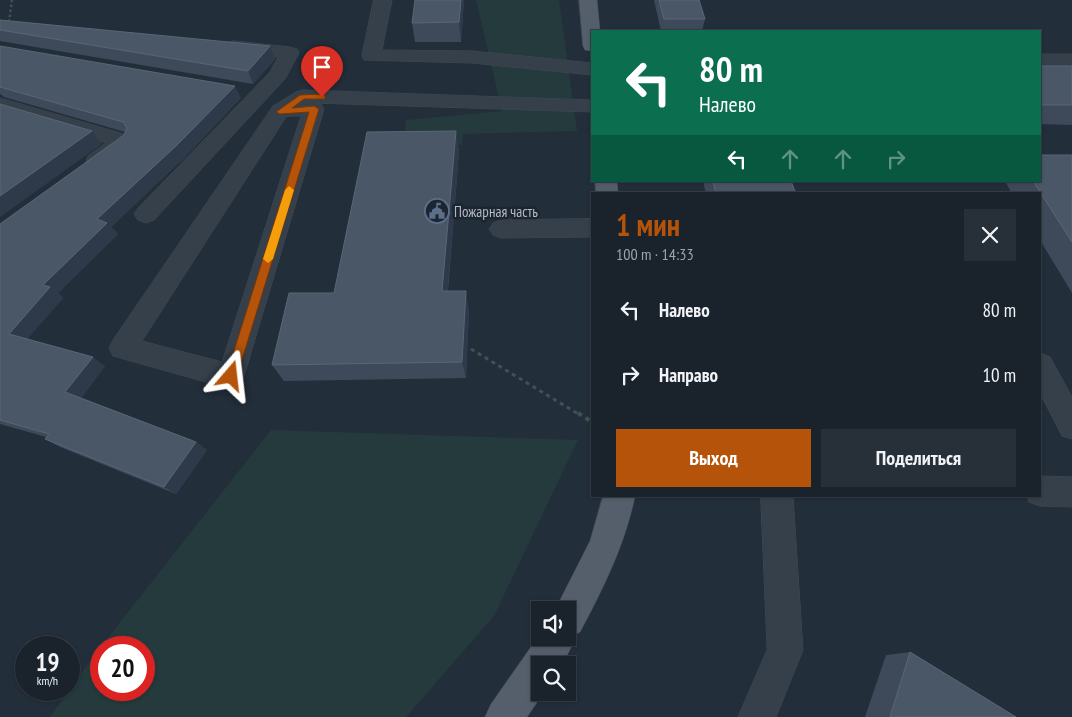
<!DOCTYPE html>
<html lang="ru">
<head>
<meta charset="utf-8">
<style>
  :root { --surface:#1a222c; --page:#272f38; --text:#f1f3f6; --muted:#9fa4a9; --line:#383f48; --accent:#b45309 }
  body { margin:0; font-family:"PT Sans Narrow",sans-serif; background:var(--page); color:var(--text); height:100vh; display:flex; flex-direction:column; font-size:19px; white-space:nowrap }
  * { box-sizing:border-box; margin:0 }
  p { font-size:16px; color:var(--muted) }
  .icon { flex:none; width:28px; height:28px; fill:none; stroke:currentColor; stroke-width:2; stroke-linecap:round; stroke-linejoin:round }
  .map { position:relative; flex:1; overflow:hidden }
  .panel { position:absolute; left:591px; top:192px; width:450px; height:305px; display:flex; flex-direction:column; background:var(--surface); border-radius:0px; box-shadow:0 1px 4px #0004,0 0 0 1px var(--line) }
  .panel>* { flex:none }
  .hud { position:absolute; left:591px; top:30px; width:450px; height:152px; border-radius:0px; box-shadow:0 1px 4px #0004,0 0 0 1px var(--line); background:#0b6e4f; color:#fff; overflow:hidden }
  .fabs { position:absolute; left:531px; top:601px; display:grid; gap:10px }
  .fabs a { display:grid; place-items:center; width:45px; height:45px; border-radius:0px; background:var(--surface); box-shadow:0 1px 4px #0004,0 0 0 1px var(--line); font-size:25px }
  .speed { position:absolute; left:15px; top:636px; display:flex; gap:10px; font-size:25px; font-weight:700; text-align:center }
  .speed>* { display:grid; place-content:center; width:65px; height:65px; border-radius:50%; background:var(--surface); box-shadow:0 1px 4px #0004,0 0 0 1px var(--line); line-height:1 }
  .speed small { font-size:12px; font-weight:400 }
  .speed .limit { border:8px solid #d22; background:#fff; color:#111 }
  .pin { position:absolute; display:grid; place-items:center; width:42px; height:42px; color:#fff; margin:-51px -21px; border-radius:50% 50% 50% 0; rotate:-45deg; box-shadow:0 0 5px #0007 }
  .pin .icon { rotate:45deg }
  .me { position:absolute; width:55px; margin:-28px; rotate:17deg; stroke-linejoin:round; filter:drop-shadow(0 0 4px #0008) }
  .turn { display:flex; align-items:center; gap:18px; height:105px; padding:0 25px; font-size:22px }
  .turn .icon { width:65px; height:65px; stroke-width:2.5 }
  .turn b { display:block; font-size:35px; line-height:42px }
  .lanes { display:flex; align-items:center; height:48px; padding:0 25px; background:#0003; justify-content:center; gap:25px; direction:ltr }
  .lanes .off { opacity:.35 }
  .round { display:grid; place-items:center; flex:none; width:52px; height:52px; border-radius:0px; background:var(--page) }
  .headline { display:flex; align-items:center; justify-content:space-between; height:85px; padding:0 25px }
  h1 { font-size:30px; font-weight:700; line-height:38px; color:var(--accent) }
  .primary-button { display:flex; gap:10px; margin-top:auto; padding:10px 25px }
  .primary-button a { flex:1; height:58px; border-radius:0px; background:var(--accent); color:#fff; font-size:20px; font-weight:700; line-height:58px; text-align:center }
  .primary-button a+a { background:var(--page); color:var(--text) }
  ul { padding:0; list-style:none }
  li { display:flex; align-items:center; gap:15px; height:65px; padding:0 25px }
  li div { flex:1 }
  li b { display:block; font-size:19px }
  li em { font-style:normal }
  .map>svg:first-child { display:block }
  .green { fill:#253a3c; fill-rule:evenodd }
  .lines { fill:none; stroke-linecap:round; stroke-linejoin:round }
  .minor-casing { stroke:#404954; stroke-width:1 }
  .major-casing { stroke:#404954; stroke-width:1 }
  .path-far2 { stroke:#3d5354; stroke-width:2.5; stroke-dasharray:2.5 2.5; stroke-linecap:butt }
  .path-far1 { stroke:#3d5354; stroke-width:3; stroke-dasharray:4 4; stroke-linecap:butt }
  .path { stroke:#3d5354; stroke-width:4; stroke-dasharray:4.5 4.5; stroke-linecap:butt }
  .minor { fill:#36404b; fill-rule:evenodd }
  .major { fill:#545f6b; fill-rule:evenodd }
  .wall { fill:#3e4a5a }
  .shaded-wall { fill:#2e3a49 }
  .building { fill:#4a5766; stroke:#5a6675 }
  .route { fill:#b45309; stroke:#753606 }
  .slow { fill:#f59e0b }
  .labels { text-anchor:middle; dominant-baseline:central; stroke-width:5; stroke-linejoin:round; paint-order:stroke }
  .poi-label { font-size:15px; fill:#b2bbc7; stroke:#1c2530; text-anchor:start }
</style>
</head>
<body>
<div class="map">
<svg width="1072" height="717" viewBox="0 0 1072 717">
  <rect width="100%" height="100%" fill="#232e3b"/>
  <!-- green -->
  <g class="green">
    <polygon points="476,0 559,0 577,131 463,134 462,145 403,147 406,120 502,111"/>
    <path d="M271,430L578,440L494,616L406,717H50L92,658ZM101,648H144V690H101Z"/>
  </g>
  <g class="lines">
    <defs>
      <g id="minor">
        <polygon points="374,0 392,0 382,50 472,51 592,63 592,75 472,63 364,60 362,56"/>
        <polygon points="234,41 290,47 297,49 299,53 285,79 154,220 146,223 138,220 134,214 138,208 270,72 278,57 227,51 225,47 227,43"/>
        <rect x="1040" y="54" width="32" height="12"/>
        <path d="M303,90L592,100V112L315,103L321,104L324,109L241,386L231,389L113,356L109,348L113,340L273,106L296,92ZM301,116L222,362L142,341L286,117Z"/>
        <path d="M0,98L131,136L134,141C129,148 106,167 97,167C97,167 90,165 89,165L86,160L89,155L106,143L0,111Z"/>
        <polygon points="592,219 592,237 501,238 493,235 489,229 493,223 501,220"/>
        <polygon points="1040,353 1050,357 1072,397 1072,439 1062,436 1040,393"/>
        <polygon points="1040,476 1072,477 1072,507 1040,506 1029,502 1027,496 1040,496"/>
        <polygon points="761,496 793,496 803,650 776,717 738,717 767,650"/>
      </g>
      <g id="major">
        <polygon points="579,0 597,0 600,31 592,31 592,51 585,50 583,46"/>
        <polygon points="595,181 617,181 618,194 596,194"/>
        <path d="M603,496H635C625,545 603,589 580,632L574,635L576,638L562,665H540V692H544L527,717H485L491,704L540,634V638H568V610H555L590,541Z"/>
      </g>
    </defs>
    <!-- minor casing -->
    <use href="#minor" class="minor-casing"/>
    <!-- major casing -->
    <use href="#major" class="major-casing"/>
    <!-- path-far2 -->
    <polyline class="path-far2" points="9,22 12,0"/>
    <!-- path-far1 -->
    <polyline class="path-far1" points="471,349 580,415"/>
    <!-- path -->
    <polyline class="path" points="578,413 592,422"/>
    <!-- minor -->
    <use href="#minor" class="minor"/>
    <!-- major -->
    <use href="#major" class="major"/>
  </g>
  <!-- wall -->
  <g class="wall">
    <polygon points="464,0 461,42 415,42 412,23"/>
    <polygon points="654,0 699,0 705,19 702,31 661,31"/>
    <polygon points="0,20 270,46 275,59 253,84 0,41"/>
    <polygon points="0,46 241,98 184,158 111,227 118,234 58,293 63,298 27,339 105,366 81,398 196,442 207,450 176,494 60,447 45,439 46,437 0,424 0,224 124,135 125,132 4,97 2,95 0,94"/>
    <polygon points="1040,66 1072,66 1072,125 1040,124"/>
    <polygon points="456,131 459,152 448,291 469,309 466,378 284,381 272,365 334,293"/>
    <polygon points="1072,155 1072,293 1040,240 1040,194 1012,194 1005,181 1040,181"/>
    <polygon points="703,181 791,181 796,194 706,194"/>
    <polygon points="910,652 1016,717 865,717 886,655"/>
  </g>
  <!-- shaded-wall -->
  <g class="shaded-wall">
    <polygon points="461,0 464,0 461,42 459,22"/>
    <polygon points="270,46 275,59 253,84 248,71"/>
    <polygon points="235,86 241,98 184,158 111,227 118,234 58,293 63,298 23,344 9,334 43,285 97,219"/>
    <polygon points="92,131 102,144 0,217 0,196"/>
    <polygon points="456,131 459,152 446,309 442,291"/>
    <polygon points="466,291 469,309 466,378 462,362"/>
    <polygon points="93,357 105,366 79,401 65,392"/>
    <polygon points="196,442 207,450 176,494 164,487"/>
  </g>
  <!-- building -->
  <g class="building">
    <polygon points="415,0 461,0 459,22 412,23"/>
    <polygon points="659,0 699,0 705,19 664,19"/>
    <polygon points="0,20 270,46 248,71 0,30"/>
    <polygon points="0,46 235,86 176,146 97,219 107,223 43,285 50,287 9,334 93,357 65,392 196,442 164,487 45,439 49,434 0,420 0,224 124,135 127,128 123,122 0,87"/>
    <rect x="1040" y="66" width="32" height="39"/>
    <polygon points="0,104 92,131 0,196"/>
    <polygon points="456,131 442,291 466,291 462,362 272,365 289,293 334,293 367,132"/>
    <polygon points="1040,155 1072,155 1072,242 1033,181 1040,181"/>
    <polygon points="713,181 791,181 796,194 716,194"/>
    <polygon points="910,652 1016,717 890,717"/>
  </g>
  <!-- route -->
  <polygon class="route" points="322,94 325,95 325,99 304,99 292,108 314,106 319,109 237,376 235,380 227,380 226,376 309,112 280,114 276,112 300,95"/>
  <!-- slow -->
  <polygon class="slow" points="289,186 294,190 273,259 268,263 263,259 285,190"/>
  <!-- icons -->
  <defs>
    <symbol id="civic-ring" viewBox="-11 -11 22 22"><circle r="9.5" fill="#1c2530" stroke="#5c6f8a" stroke-width="1.5"/><path d="M-.6-6.5H3V-4.5H.6V-3L4-1V1h2V6H-6V1h2V-1L-.6-3ZM-1.2 2.5V6h2.4V2.5Z" fill="#5c6f8a"/></symbol>
  </defs>
  <g fill-rule="evenodd">
    <use href="#civic-ring" x="423" y="197" width="28" height="28"/>
  </g>
  <g class="labels">
    <!-- poi labels -->
    <g class="poi-label">
      <text x="454" y="211">Пожарная часть</text>
    </g>
  </g>
</svg>
<div class="fabs">
<a><svg class="icon" aria-label="sound" viewBox="0 0 24 24"><path d="M4 9h4l5-4v14l-5-4H4zM17 9q2 3 0 6"/></svg></a>
<a><svg class="icon" aria-label="search" viewBox="0 0 24 24"><circle cx="10" cy="10" r="6"/><path d="M15 15l6 6"/></svg></a>
</div>
<div class="speed"><div>19<small>km/h</small></div><div class="limit">20</div></div>
<div class="pin" style="left:322px;top:97px;background:#d93025"><svg class="icon" aria-label="arrive" viewBox="0 0 24 24"><path d="M6 21V4h12l-3 4 3 4H6"/></svg></div>
<svg class="me" style="left:231px;top:376px" viewBox="-20 -20 40 40"><path d="M0-17L14 15 0 8-14 15z" fill="#b45309" stroke="#fff" stroke-width="4"/></svg>
<div class="hud">
<div class="turn"><svg class="icon" aria-label="left" viewBox="0 0 24 24"><path d="M17 20v-9H6M10 6l-5 5 5 5"/></svg><div><b>80 m</b>Налево</div></div>
<div class="lanes"><svg class="icon" aria-label="left" viewBox="0 0 24 24"><path d="M17 20v-9H6M10 6l-5 5 5 5"/></svg><svg class="icon off" aria-label="ahead" viewBox="0 0 24 24"><path d="M12 20V5M6 11l6-6 6 6"/></svg><svg class="icon off" aria-label="ahead" viewBox="0 0 24 24"><path d="M12 20V5M6 11l6-6 6 6"/></svg><svg class="icon off" aria-label="right" viewBox="0 0 24 24"><path d="M7 20v-9h11M14 6l5 5-5 5"/></svg></div>
</div>
<section class="panel">
<div class="headline"><div><h1>1 мин</h1><p>100 m · 14:33</p></div><a class="round"><svg class="icon" aria-label="close" viewBox="0 0 24 24"><path d="M6 6l12 12M18 6L6 18"/></svg></a></div>
<ul>
<li><svg class="icon" aria-label="left" viewBox="0 0 24 24"><path d="M17 20v-9H6M10 6l-5 5 5 5"/></svg><div><b>Налево</b></div><em>80 m</em></li>
<li><svg class="icon" aria-label="right" viewBox="0 0 24 24"><path d="M7 20v-9h11M14 6l5 5-5 5"/></svg><div><b>Направо</b></div><em>10 m</em></li>
</ul>
<div class="primary-button"><a>Выход</a><a>Поделиться</a></div>
</section>
</div>
</body>
</html>
